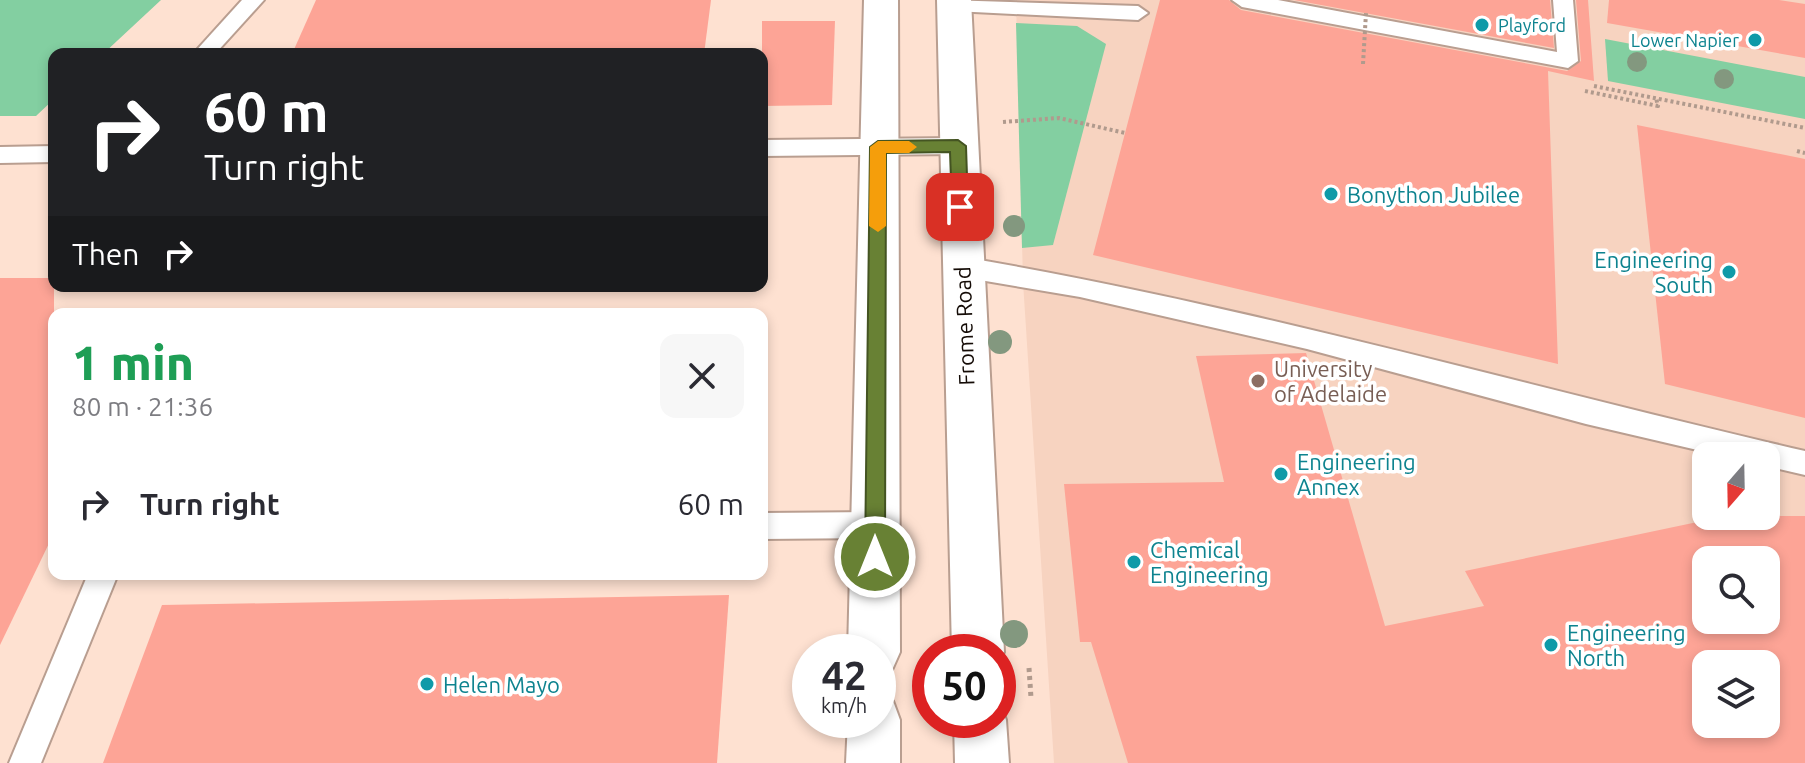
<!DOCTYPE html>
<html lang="en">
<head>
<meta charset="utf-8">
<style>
  :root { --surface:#fff; --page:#f7f7f7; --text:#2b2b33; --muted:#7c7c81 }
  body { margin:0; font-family:Ubuntu,sans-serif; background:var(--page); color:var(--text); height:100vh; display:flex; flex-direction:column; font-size:30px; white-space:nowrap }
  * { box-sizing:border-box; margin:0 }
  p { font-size:26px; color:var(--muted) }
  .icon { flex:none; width:44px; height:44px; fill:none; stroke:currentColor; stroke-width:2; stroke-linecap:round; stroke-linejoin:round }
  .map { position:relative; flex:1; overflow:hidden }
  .details { position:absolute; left:48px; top:308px; width:720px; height:272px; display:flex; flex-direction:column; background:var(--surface); border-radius:16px; box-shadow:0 4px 12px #0003 }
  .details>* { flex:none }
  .banner { position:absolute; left:48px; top:48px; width:720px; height:244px; border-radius:16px; box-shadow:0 4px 12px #0003; background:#202124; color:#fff; overflow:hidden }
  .needle { width:52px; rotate:200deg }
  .buttons { position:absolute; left:1692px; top:442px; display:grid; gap:16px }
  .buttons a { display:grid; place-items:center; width:88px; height:88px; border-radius:16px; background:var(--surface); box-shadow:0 4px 12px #0003; font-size:40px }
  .speed { position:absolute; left:792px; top:634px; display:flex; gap:16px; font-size:40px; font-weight:700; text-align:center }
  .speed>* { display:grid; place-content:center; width:104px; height:104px; border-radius:50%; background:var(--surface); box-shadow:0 4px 12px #0003; line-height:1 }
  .speed small { font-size:20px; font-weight:400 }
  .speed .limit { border:12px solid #d22; background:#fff; color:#111 }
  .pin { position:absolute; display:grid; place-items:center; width:68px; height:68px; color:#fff; margin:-34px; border-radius:16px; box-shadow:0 4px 12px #0006 }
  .me { position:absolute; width:88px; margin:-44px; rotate:0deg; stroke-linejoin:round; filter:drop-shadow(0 0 6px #0008) }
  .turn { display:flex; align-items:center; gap:28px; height:168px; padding:0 24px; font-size:36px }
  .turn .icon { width:104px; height:104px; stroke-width:2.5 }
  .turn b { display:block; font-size:56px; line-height:68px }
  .then { display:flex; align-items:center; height:76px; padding:0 24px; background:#0003; gap:16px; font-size:30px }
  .round { display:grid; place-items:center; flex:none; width:84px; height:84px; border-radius:16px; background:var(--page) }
  .head { display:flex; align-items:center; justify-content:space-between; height:136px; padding:0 24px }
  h1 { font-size:48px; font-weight:800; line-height:60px; color:#1e9e55 }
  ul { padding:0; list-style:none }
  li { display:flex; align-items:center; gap:24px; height:120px; padding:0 24px }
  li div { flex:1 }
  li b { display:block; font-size:30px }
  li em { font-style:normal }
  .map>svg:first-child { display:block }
  .built { fill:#f7d3c0; fill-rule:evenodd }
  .green { fill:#83cfa1 }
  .building { fill:#fda496; fill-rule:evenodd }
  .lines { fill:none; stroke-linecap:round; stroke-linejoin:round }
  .lane-casing { stroke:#b99e90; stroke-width:4 }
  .secondary-casing { stroke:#b99e90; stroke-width:4 }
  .path-far1 { stroke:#b09a8d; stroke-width:4; stroke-dasharray:3 3; stroke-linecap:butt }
  .path { stroke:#b09a8d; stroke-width:5; stroke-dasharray:4 4; stroke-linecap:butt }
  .lane { fill:#fff; fill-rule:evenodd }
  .secondary { fill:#fff; fill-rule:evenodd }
  .path-bridge { stroke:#b09a8d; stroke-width:4; stroke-dasharray:3 3; stroke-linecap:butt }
  .tree { fill:#83987f }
  .route { fill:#688134; stroke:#445422; stroke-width:2 }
  .slow { fill:#f59e0b }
  .culture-dot { fill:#0f9aa8; stroke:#fff; stroke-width:3 }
  .education-dot { fill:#8d6e63; stroke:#fff; stroke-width:3 }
  .labels { text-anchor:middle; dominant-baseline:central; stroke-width:7; stroke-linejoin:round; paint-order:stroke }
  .far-culture-label { font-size:18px; fill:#0d838f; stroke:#fff; text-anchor:start }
  .culture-label { font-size:22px; fill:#0d838f; stroke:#fff; text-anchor:start }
  .street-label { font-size:22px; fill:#140b06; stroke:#fff }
  .education-label { font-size:22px; fill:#785e54; stroke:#fff; text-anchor:start }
</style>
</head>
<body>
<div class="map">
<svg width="1805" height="763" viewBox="0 0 1805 763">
  <rect width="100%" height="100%" fill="#fee1d1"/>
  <!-- built -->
  <path class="built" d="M1016,0H1805V763H1054L1023,282ZM1706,456H1766V516H1706ZM1706,560H1766V620H1706ZM1706,664H1766V724H1706Z"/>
  <!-- green -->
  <g class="green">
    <polygon points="0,0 161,0 103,54 54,54 54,99 36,116 0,116"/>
    <polygon points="1016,23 1077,26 1106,44 1053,245 1022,248"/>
    <polygon points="1605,39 1805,77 1805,119 1608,81"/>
  </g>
  <!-- building -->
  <g class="building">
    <polygon points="316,0 711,0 704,54 292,54"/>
    <polygon points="1160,0 1229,0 1241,10 1567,71 1581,61 1576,0 1588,0 1594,81 1548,71 1558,364 1093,255"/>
    <polygon points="1294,0 1550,0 1554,48"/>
    <polygon points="1609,0 1779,0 1805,4 1805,58 1607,23"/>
    <polygon points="762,21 835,21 832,105 762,106"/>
    <polygon points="1637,125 1805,159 1805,418 1665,384"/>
    <polygon points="0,278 54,278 54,533 0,645"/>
    <path d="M1306,353L1385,626L1484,606L1465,571L1726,516H1805V763H1128L1091,642H1080L1064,484L1224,482L1196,356ZM1706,560H1766V620H1706ZM1706,664H1766V724H1706Z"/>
    <polygon points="729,595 717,763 103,763 162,605"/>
  </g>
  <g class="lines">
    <defs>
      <g id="lane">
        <polygon points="242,0 264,0 215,54 193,54"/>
        <polygon points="946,0 1138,6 1148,13 1138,20 954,11 947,9"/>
        <polygon points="1232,0 1278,0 1557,52 1553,0 1573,0 1578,61 1568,68 1242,7"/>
        <polygon points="958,138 969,146 958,154 762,156 762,140"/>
        <polygon points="54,146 54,162 0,163 0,147"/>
        <path d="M962,257C1247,305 1524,386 1805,451V475L1766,466V456H1723L1586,424L1307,349L1080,297L962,277L953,274L950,267L953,260Z"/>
        <polygon points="875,512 885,516 889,525 885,534 875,538 762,539 762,513"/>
        <polygon points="88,574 118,574 41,763 9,763"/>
      </g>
      <g id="secondary">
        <polygon points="864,0 898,0 900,652 892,670 878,676 878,652 848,652"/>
        <polygon points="937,0 971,0 1004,652 998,665 998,652 952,652"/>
        <polygon points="878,695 893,701 900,720 900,763 846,763 848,720 878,720"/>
        <polygon points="999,701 1006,720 1009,763 955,763 954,720 998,720"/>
      </g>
    </defs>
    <!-- lane casing -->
    <use href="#lane" class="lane-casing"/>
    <!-- secondary casing -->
    <use href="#secondary" class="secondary-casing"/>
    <!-- path-far1 -->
    <g class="path-far1">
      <polyline points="1594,86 1805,128"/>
      <polyline points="1585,91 1658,106 1656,98"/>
      <polyline points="1003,122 1059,118 1125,133"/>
      <polyline points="1797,151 1805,153"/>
    </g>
    <!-- path -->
    <polyline class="path" points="1029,668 1031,698"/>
    <!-- lane -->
    <use href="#lane" class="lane"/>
    <!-- secondary -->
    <use href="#secondary" class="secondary"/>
    <!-- path-bridge -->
    <polyline class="path-bridge" points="1363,64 1366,13"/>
  </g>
  <!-- trees -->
  <g class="tree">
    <circle cx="1637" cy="62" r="10"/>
    <circle cx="1724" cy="79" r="10"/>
    <circle cx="1014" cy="226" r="11"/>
    <circle cx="1000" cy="342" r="12"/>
    <circle cx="1014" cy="634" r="14"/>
  </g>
  <!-- route -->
  <polygon class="route" points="958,140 966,146 968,207 960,213 952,207 950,152 886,153 885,557 882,564 875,566 868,564 865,557 870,147 878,141"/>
  <!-- slow -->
  <polygon class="slow" points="878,141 909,141 917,147 909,153 886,153 886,226 878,232 869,226 870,147"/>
  <!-- markers -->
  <g class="culture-dot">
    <circle cx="1482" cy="25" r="8"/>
    <circle cx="1755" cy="40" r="8"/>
    <circle cx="1331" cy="194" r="8"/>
    <circle cx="1729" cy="272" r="8"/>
    <circle cx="1281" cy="474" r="8"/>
    <circle cx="1134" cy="562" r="8"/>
    <circle cx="1551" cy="645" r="8"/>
    <circle cx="427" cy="684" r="8"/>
  </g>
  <circle class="education-dot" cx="1258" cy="381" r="8"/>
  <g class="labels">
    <!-- far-culture labels -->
    <g class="far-culture-label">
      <text x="1498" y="25">Playford</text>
      <text x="1739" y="40" text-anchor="end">Lower Napier</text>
    </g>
    <!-- culture labels -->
    <g class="culture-label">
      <text x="1347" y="194">Bonython Jubilee</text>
      <text x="1713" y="259" text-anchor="end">Engineering<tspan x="1713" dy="25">South</tspan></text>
      <text x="1297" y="461">Engineering<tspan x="1297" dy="25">Annex</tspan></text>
      <text x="1150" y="549">Chemical<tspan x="1150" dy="25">Engineering</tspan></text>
      <text x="1567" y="632">Engineering<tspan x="1567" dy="25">North</tspan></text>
      <text x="443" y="684">Helen Mayo</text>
    </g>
    <!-- street labels -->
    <g class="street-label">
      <text transform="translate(964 326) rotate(-92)">Frome Road</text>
    </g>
    <!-- education labels -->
    <g class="education-label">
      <text x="1274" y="368">University<tspan x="1274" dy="25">of Adelaide</tspan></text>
    </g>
  </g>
</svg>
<div class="buttons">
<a><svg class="needle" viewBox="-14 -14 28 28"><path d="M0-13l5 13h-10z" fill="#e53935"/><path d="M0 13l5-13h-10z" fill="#7c7c81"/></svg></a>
<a><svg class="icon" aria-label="search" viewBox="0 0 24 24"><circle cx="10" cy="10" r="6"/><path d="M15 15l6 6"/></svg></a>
<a><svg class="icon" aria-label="layers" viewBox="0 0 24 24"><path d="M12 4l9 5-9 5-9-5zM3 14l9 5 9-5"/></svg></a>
</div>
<div class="speed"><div>42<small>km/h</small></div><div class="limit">50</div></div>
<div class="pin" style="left:960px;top:207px;background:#d93025"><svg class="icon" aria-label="arrive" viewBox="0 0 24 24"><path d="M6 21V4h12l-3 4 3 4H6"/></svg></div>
<svg class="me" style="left:875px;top:557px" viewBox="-20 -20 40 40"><circle r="17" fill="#688134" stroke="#fff" stroke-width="3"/><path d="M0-11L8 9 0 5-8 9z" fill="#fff"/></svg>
<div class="banner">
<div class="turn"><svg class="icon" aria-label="right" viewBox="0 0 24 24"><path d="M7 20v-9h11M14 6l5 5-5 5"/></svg><div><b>60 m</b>Turn right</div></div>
<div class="then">Then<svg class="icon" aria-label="right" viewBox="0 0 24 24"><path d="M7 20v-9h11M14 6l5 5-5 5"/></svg></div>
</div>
<section class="details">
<div class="head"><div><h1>1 min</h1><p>80 m · 21:36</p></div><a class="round"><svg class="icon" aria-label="close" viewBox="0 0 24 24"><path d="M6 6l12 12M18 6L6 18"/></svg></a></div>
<ul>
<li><svg class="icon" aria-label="right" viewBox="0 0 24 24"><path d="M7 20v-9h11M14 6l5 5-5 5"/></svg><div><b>Turn right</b></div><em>60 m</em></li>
</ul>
</section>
</div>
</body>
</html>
